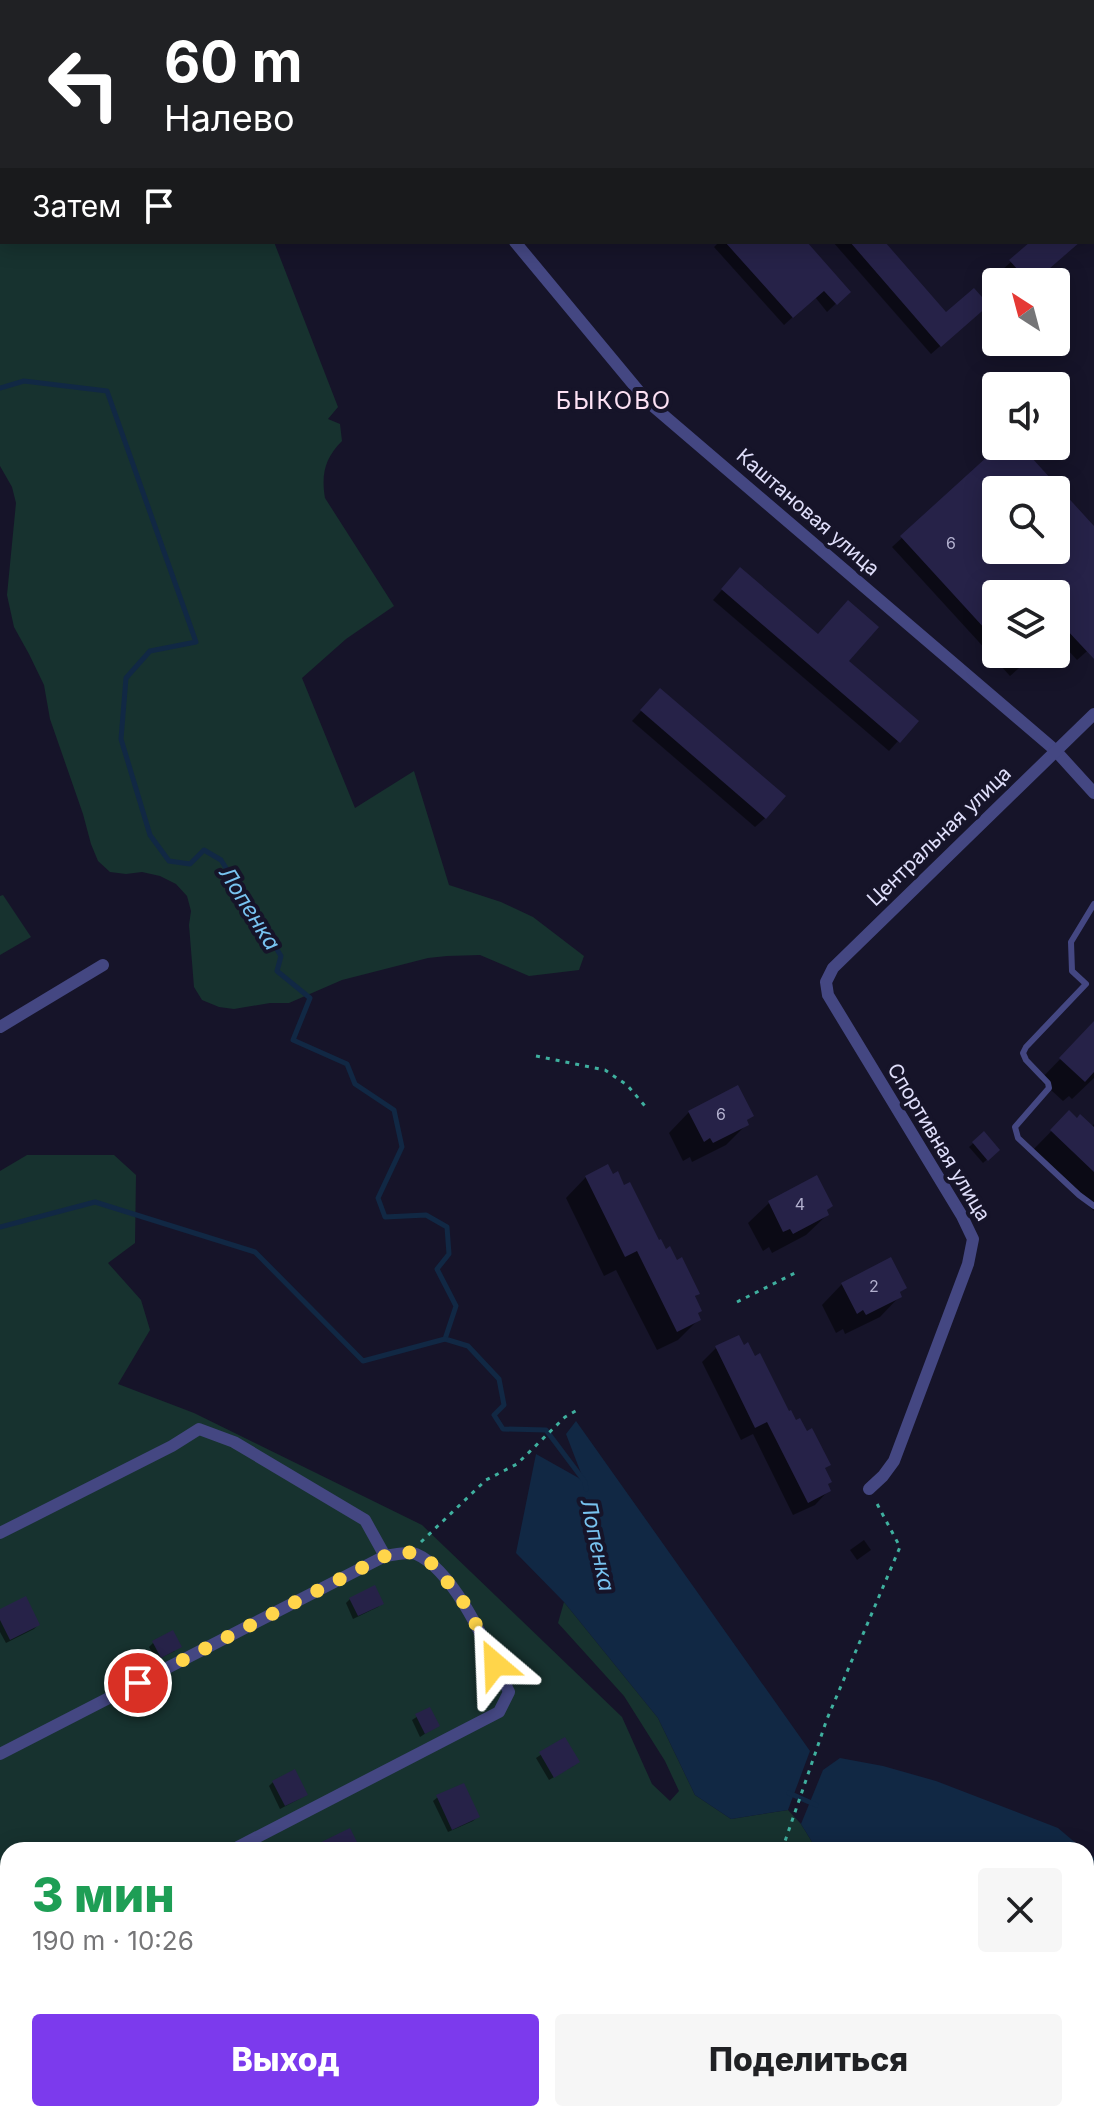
<!DOCTYPE html>
<html lang="ru">
<head>
<meta charset="utf-8">
<style>
  :root { --surface:#fff; --page:#f6f6f6; --text:#202124; --muted:#757577; --accent:#7c3aed }
  body { margin:0; font-family:Inter,sans-serif; background:var(--page); color:var(--text); height:100vh; display:flex; flex-direction:column; font-size:30px; white-space:nowrap }
  * { box-sizing:border-box; margin:0 }
  p { font-size:26px; color:var(--muted) }
  .icon { flex:none; width:44px; height:44px; fill:none; stroke:currentColor; stroke-width:2; stroke-linecap:round; stroke-linejoin:round }
  .map { position:relative; flex:1; overflow:hidden }
  .panel { position:absolute; left:0px; top:1842px; width:1094px; height:280px; display:flex; flex-direction:column; background:var(--surface); border-radius:24px 24px 0 0; box-shadow:0 4px 20px #0003 }
  .panel>* { flex:none }
  .banner { position:absolute; left:0px; top:0px; width:1094px; height:244px; box-shadow:0 4px 20px #0003; background:#202124; color:#fff; overflow:hidden }
  .needle { width:52px; rotate:324deg }
  .controls { position:absolute; left:982px; top:268px; display:grid; gap:16px }
  .controls a { display:grid; place-items:center; width:88px; height:88px; border-radius:8px; background:var(--surface); box-shadow:0 4px 20px #0003; font-size:40px }
  .pin { position:absolute; display:grid; place-items:center; width:68px; height:68px; color:#fff; margin:-34px; border:4px solid #fff; border-radius:50%; box-shadow:0 2px 8px #0007 }
  .me { position:absolute; width:88px; margin:-44px; rotate:334deg; stroke-linejoin:round; filter:drop-shadow(0 0 6px #0008) }
  .turn { display:flex; align-items:center; gap:28px; height:168px; padding:0 32px; font-size:36px }
  .turn .icon { width:104px; height:104px; stroke-width:2.5 }
  .turn b { display:block; font-size:56px; line-height:68px }
  .then { display:flex; align-items:center; height:76px; padding:0 32px; background:#0003; gap:16px; font-size:30px }
  .round { display:grid; place-items:center; flex:none; width:84px; height:84px; border-radius:8px; background:var(--page) }
  .overview { display:flex; align-items:center; justify-content:space-between; height:136px; padding:0 32px }
  h1 { font-size:48px; font-weight:800; line-height:60px; color:#1e9e55 }
  .primary-button { display:flex; gap:16px; margin-top:auto; padding:16px 32px }
  .primary-button a { flex:1; height:92px; border-radius:8px; background:var(--accent); color:#fff; font-size:32px; font-weight:800; line-height:92px; text-align:center }
  .primary-button a+a { background:var(--page); color:var(--text) }
  .map>svg:first-child { display:block }
  .green { fill:#17322f }
  .water { fill:#112844 }
  .shadow { fill:#0007; fill-rule:evenodd }
  .lines { fill:none; stroke-linecap:round; stroke-linejoin:round }
  .stream { stroke:#112844; stroke-width:5 }
  .building { fill:#262248; fill-rule:evenodd }
  .path { stroke:#3fb09f; stroke-width:3; stroke-dasharray:4 6; stroke-linecap:butt }
  .lane { stroke:#444782; stroke-width:6 }
  .street { stroke:#444782; stroke-width:12 }
  .secondary { stroke:#8087f1; stroke-width:16 }
  .route { stroke:#ffd54a; stroke-width:14; stroke-dasharray:0 25.2 }
  .labels { text-anchor:middle; dominant-baseline:central; stroke-width:8; stroke-linejoin:round; paint-order:stroke }
  .number-label { font-size:16px; fill:#b2b0ce }
  .street-label { font-size:20px; fill:#e0dffb; stroke:#161429 }
  .water-label { font-size:22px; font-style:italic; fill:#78c3f0; stroke:#161429 }
  .quarter-label { font-size:24px; letter-spacing:2px; fill:#fce1f4; stroke:#161429 }
</style>
</head>
<body>
<div class="map">
<svg width="1094" height="2122" viewBox="0 0 1094 2122">
  <rect width="100%" height="100%" fill="#161429"/>
  <!-- green -->
  <g class="green">
    <path d="M0,0H93L95,2H2V242H274L338,407L328,419L340,424L342,441C325,458 321,474 325,498L394,606L346,639L302,678L355,808L414,771L449,885L501,902L533,917L584,956L579,970L529,976L480,955L447,956L428,958L342,980L289,1003H270L234,1009L219,1007L202,1000L194,987L189,925L191,911L187,896L176,884L160,876L142,872L126,874L110,872L98,861L91,844L83,814L50,719L44,685L29,654L14,627L7,595L16,503L12,487L0,466Z"/>
    <polygon points="3,895 31,937 0,955 0,896"/>
    <polygon points="27,1155 114,1155 136,1175 135,1243 108,1263 141,1300 150,1330 118,1384 194,1413 422,1525 622,1717 652,1784 670,1801 679,1791 665,1761 624,1696 558,1623 564,1602 658,1718 695,1795 731,1819 788,1810 801,1824 817,1850 8,1850 8,2114 858,2114 845,2122 0,2122 0,1171"/>
  </g>
  <!-- water -->
  <g class="water">
    <polygon points="576,1421 810,1751 788,1810 731,1819 695,1795 658,1718 564,1602 516,1553 536,1454 584,1481 566,1434"/>
    <polygon points="840,1758 883,1766 936,1781 1058,1828 1084,1850 817,1850 801,1824 823,1770"/>
    <polygon points="1086,1851 1094,1858 1094,2011 1086,2018"/>
  </g>
  <!-- shadow -->
  <g class="shadow">
    <polygon points="1074,0 1094,0 1094,24 1092,25 1092,2 1072,2"/>
    <polygon points="1094,188 1094,228 1092,230 1092,190"/>
    <polygon points="719,242 804,242 848,292 827,312 815,297 784,325 714,247"/>
    <polygon points="833,242 882,242 946,315 977,314 931,354"/>
    <polygon points="1033,242 1078,242 1033,282 1011,282 1001,271"/>
    <path d="M1002,446H1018L1094,529V645L1077,660L1056,637V594H996V654H1035L1010,676L892,547ZM996,490H1056V550H996Z"/>
    <polygon points="734,576 846,661 916,721 889,751 713,600"/>
    <polygon points="651,700 765,818 755,827 632,721"/>
    <polygon points="1094,1024 1094,1078 1072,1099 1069,1096 1063,1101 1040,1080"/>
    <polygon points="689,1112 751,1116 745,1122 747,1124 726,1145 692,1162 690,1157 683,1161 669,1133"/>
    <polygon points="1069,1113 1091,1127 1094,1124 1094,1211 1031,1152"/>
    <polygon points="984,1134 998,1150 983,1163 969,1147"/>
    <polygon points="612,1176 658,1242 698,1294 693,1298 699,1319 678,1340 657,1350 616,1270 604,1276 566,1198 586,1177"/>
    <polygon points="817,1178 831,1206 825,1212 827,1215 806,1235 772,1253 769,1247 763,1251 748,1223 769,1203"/>
    <polygon points="842,1284 904,1288 898,1294 900,1296 880,1317 845,1334 843,1329 836,1333 822,1305"/>
    <polygon points="716,1348 788,1414 829,1490 815,1505 793,1515 753,1434 741,1440 702,1362"/>
    <polygon points="864,1540 871,1550 857,1560 850,1550"/>
    <polygon points="350,1599 382,1603 378,1607 353,1619 346,1603"/>
    <polygon points="0,1611 38,1625 34,1629 6,1643 0,1632"/>
    <polygon points="153,1643 175,1651 156,1660 149,1647"/>
    <polygon points="429,1709 437,1726 420,1737 412,1720"/>
    <polygon points="564,1739 573,1766 549,1780 536,1758"/>
    <polygon points="273,1782 305,1794 301,1798 280,1809 269,1786"/>
    <polygon points="438,1797 477,1817 473,1821 448,1832 433,1801"/>
  </g>
  <g class="lines">
    <!-- stream -->
    <g class="stream">
      <polyline points="0,388 24,381 107,391 196,642 150,651 126,678 121,739 150,835 169,861 190,864 204,850 221,860 281,956 277,971 310,998 293,1040 347,1064 355,1084 394,1110 402,1147 378,1198 385,1217 426,1215 447,1227 449,1254 437,1269 456,1306 445,1339 468,1346 499,1379 504,1405 494,1415 503,1429 546,1430 585,1482 586,1489"/>
      <polyline points="0,1227 95,1202 255,1252 363,1361 445,1339"/>
      <polyline points="789,1793 816,1805"/>
    </g>
  </g>
  <!-- building -->
  <g class="building">
    <polygon points="725,242 807,242 851,292 837,305 824,291 793,318"/>
    <polygon points="850,242 885,242 946,312 974,288 989,305 941,347"/>
    <polygon points="1030,242 1080,242 1034,282 1029,282 1009,260"/>
    <path d="M999,446H1021L1094,526V659L1065,628L1056,636V594H996V641L900,536ZM996,490H1056V550H996Z"/>
    <polygon points="740,567 818,634 848,600 879,627 849,661 919,721 900,743 721,589"/>
    <polygon points="660,688 786,796 766,819 640,710"/>
    <polygon points="1094,1021 1094,1072 1085,1082 1059,1058"/>
    <polygon points="738,1085 754,1116 747,1120 749,1125 713,1143 710,1138 704,1142 688,1111"/>
    <polygon points="1069,1110 1077,1118 1080,1114 1094,1127 1094,1172 1050,1130"/>
    <polygon points="984,1131 1000,1150 988,1161 972,1142"/>
    <polygon points="608,1164 613,1174 618,1171 624,1185 630,1182 659,1240 661,1239 666,1249 670,1246 677,1260 682,1257 700,1294 695,1296 702,1311 698,1313 701,1320 677,1332 637,1251 625,1257 585,1176"/>
    <polygon points="817,1175 833,1206 827,1210 829,1215 793,1234 790,1229 783,1232 768,1201"/>
    <polygon points="891,1257 907,1288 900,1292 902,1297 866,1315 863,1310 857,1314 841,1283"/>
    <polygon points="739,1335 744,1345 748,1342 755,1356 760,1353 789,1411 791,1410 796,1420 800,1418 807,1431 812,1428 831,1465 825,1468 832,1482 828,1484 831,1491 808,1503 767,1422 755,1428 715,1346"/>
    <polygon points="375,1585 384,1604 358,1616 349,1598"/>
    <polygon points="26,1596 40,1625 10,1640 0,1620 0,1609"/>
    <polygon points="173,1630 182,1647 161,1658 152,1641"/>
    <polygon points="430,1707 440,1726 425,1734 415,1714"/>
    <polygon points="565,1737 580,1762 554,1778 539,1752"/>
    <polygon points="295,1769 308,1795 285,1806 272,1781"/>
    <polygon points="464,1783 480,1817 452,1830 436,1795"/>
    <polygon points="350,1828 361,1850 305,1850"/>
  </g>
  <g class="lines">
    <!-- path -->
    <g class="path">
      <polyline points="536,1056 605,1070 627,1085 645,1106"/>
      <polyline points="737,1302 795,1273"/>
      <polyline points="421,1542 486,1480 517,1464 565,1417 579,1409"/>
      <polyline points="782,1850 827,1719 900,1547 875,1500"/>
      <polyline points="974,2122 985,2114"/>
    </g>
    <!-- lane -->
    <polyline class="lane" points="1094,904 1071,942 1072,971 1086,984 1026,1047 1023,1053 1026,1060 1048,1083 1049,1088 1015,1127 1018,1138 1079,1195 1094,1206"/>
    <!-- street -->
    <g class="street">
      <polyline points="120,0 122,2"/>
      <polyline points="314,0 316,2"/>
      <polyline points="515,242 647,401 1055,750 1094,793"/>
      <polyline points="0,1027 103,965"/>
      <polyline points="869,1489 883,1476 894,1461 968,1264 973,1239 962,1216 828,995 826,982 833,968 1094,714"/>
      <path d="M0,1533L172,1446L199,1429L234,1442L365,1520L385,1556C394,1555 408,1551 416,1554C456,1571 490,1653 509,1692L499,1712L232,1850"/>
      <polyline points="0,1754 385,1556"/>
      <polyline points="0,1969 8,1965"/>
      <polyline points="393,2122 412,2114"/>
      <polyline points="613,2122 627,2114"/>
    </g>
    <!-- secondary -->
    <g class="secondary">
      <polyline points="1086,2049 1094,2043"/>
      <polyline points="1011,2122 1017,2114"/>
    </g>
  </g>
  <g class="lines">
    <!-- route -->
    <polyline class="route" points="138,1683 385,1556 413,1552 434,1565 468,1608 495,1664"/>
  </g>
  <g class="labels">
    <!-- number labels -->
    <g class="number-label">
      <text x="951" y="543">6</text>
      <text x="721" y="1114">6</text>
      <text x="800" y="1204">4</text>
      <text x="874" y="1286">2</text>
    </g>
    <!-- street labels -->
    <g class="street-label">
      <text transform="translate(808 512) rotate(41)">Каштановая улица</text>
      <text transform="translate(939 836) rotate(-44)">Центральная улица</text>
      <text transform="translate(939 1142) rotate(59)">Спортивная улица</text>
    </g>
    <!-- water labels -->
    <g class="water-label">
      <text transform="translate(250 908) rotate(58)">Лопенка</text>
      <text transform="translate(598 1545) rotate(78)">Лопенка</text>
    </g>
    <!-- quarter labels -->
    <g class="quarter-label">
      <text x="614" y="400">БЫКОВО</text>
    </g>
  </g>
</svg>
<div class="controls">
<a><svg class="needle" viewBox="-14 -14 28 28"><path d="M0-13l5 13h-10z" fill="#e53935"/><path d="M0 13l5-13h-10z" fill="#757577"/></svg></a>
<a><svg class="icon" aria-label="sound" viewBox="0 0 24 24"><path d="M4 9h4l5-4v14l-5-4H4zM17 9q2 3 0 6"/></svg></a>
<a><svg class="icon" aria-label="search" viewBox="0 0 24 24"><circle cx="10" cy="10" r="6"/><path d="M15 15l6 6"/></svg></a>
<a><svg class="icon" aria-label="layers" viewBox="0 0 24 24"><path d="M12 4l9 5-9 5-9-5zM3 14l9 5 9-5"/></svg></a>
</div>
<div class="pin" style="left:138px;top:1683px;background:#d93025"><svg class="icon" aria-label="arrive" viewBox="0 0 24 24"><path d="M6 21V4h12l-3 4 3 4H6"/></svg></div>
<svg class="me" style="left:495px;top:1664px" viewBox="-20 -20 40 40"><path d="M0-17L14 15 0 8-14 15z" fill="#ffd54a" stroke="#fff" stroke-width="4"/></svg>
<div class="banner">
<div class="turn"><svg class="icon" aria-label="left" viewBox="0 0 24 24"><path d="M17 20v-9H6M10 6l-5 5 5 5"/></svg><div><b>60 m</b>Налево</div></div>
<div class="then">Затем<svg class="icon" aria-label="arrive" viewBox="0 0 24 24"><path d="M6 21V4h12l-3 4 3 4H6"/></svg></div>
</div>
<section class="panel">
<div class="overview"><div><h1>3 мин</h1><p>190 m · 10:26</p></div><a class="round"><svg class="icon" aria-label="close" viewBox="0 0 24 24"><path d="M6 6l12 12M18 6L6 18"/></svg></a></div>
<div class="primary-button"><a>Выход</a><a>Поделиться</a></div>
</section>
</div>
</body>
</html>
